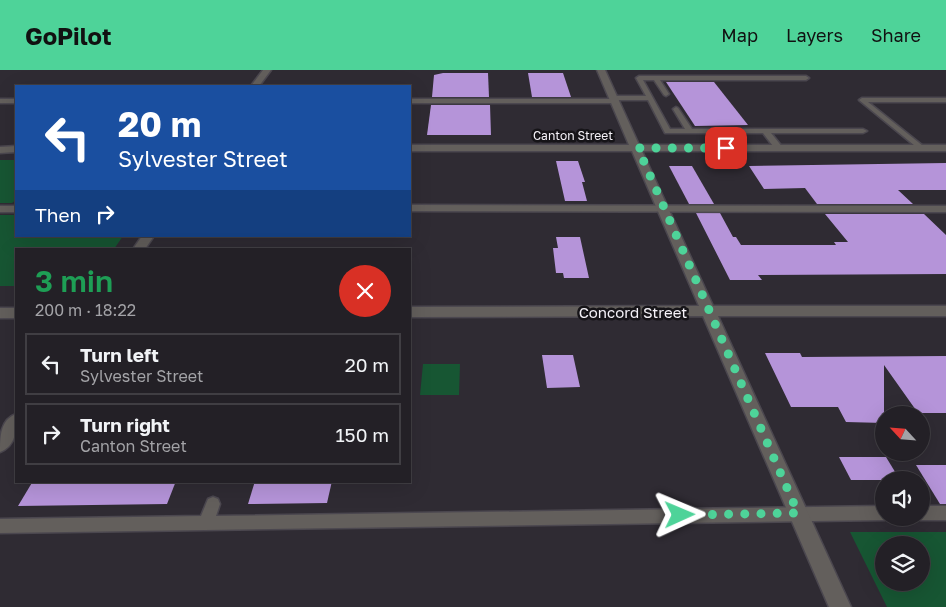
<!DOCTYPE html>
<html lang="en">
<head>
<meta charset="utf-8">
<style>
  :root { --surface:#232026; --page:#2b282e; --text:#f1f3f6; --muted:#a3a3a7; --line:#403e43; --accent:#4ed399 }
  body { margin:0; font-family:"Golos Text",sans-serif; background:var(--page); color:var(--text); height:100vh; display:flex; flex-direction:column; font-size:19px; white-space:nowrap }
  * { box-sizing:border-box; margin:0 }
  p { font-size:16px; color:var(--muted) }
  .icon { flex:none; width:28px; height:28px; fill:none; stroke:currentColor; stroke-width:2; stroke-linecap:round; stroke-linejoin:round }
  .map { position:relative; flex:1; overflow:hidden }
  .panel { position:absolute; left:15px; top:178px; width:396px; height:235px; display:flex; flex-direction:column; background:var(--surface); border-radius:0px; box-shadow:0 5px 20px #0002,0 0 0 1px var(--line) }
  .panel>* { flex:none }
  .banner { position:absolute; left:15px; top:15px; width:396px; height:152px; border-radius:0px; box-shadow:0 5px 20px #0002,0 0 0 1px var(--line); background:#1a4fa0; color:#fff; overflow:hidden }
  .needle { width:32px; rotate:296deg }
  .buttons { position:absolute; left:875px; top:336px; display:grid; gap:10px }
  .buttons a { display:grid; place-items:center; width:55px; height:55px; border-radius:50%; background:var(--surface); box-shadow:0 5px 20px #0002,0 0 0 1px var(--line); font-size:25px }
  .pin { position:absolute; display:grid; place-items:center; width:42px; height:42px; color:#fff; margin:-21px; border-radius:10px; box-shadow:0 2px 8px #0006 }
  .me { position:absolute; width:55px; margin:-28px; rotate:89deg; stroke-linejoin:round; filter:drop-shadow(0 0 4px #0008) }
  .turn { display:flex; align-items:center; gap:18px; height:105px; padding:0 20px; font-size:22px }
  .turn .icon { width:65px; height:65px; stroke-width:2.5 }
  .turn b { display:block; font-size:35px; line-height:42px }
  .then { display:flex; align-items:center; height:48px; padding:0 20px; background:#0003; gap:10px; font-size:19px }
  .round { display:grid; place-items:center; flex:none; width:52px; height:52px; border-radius:26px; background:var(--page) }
  .summary { display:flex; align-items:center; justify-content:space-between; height:85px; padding:0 20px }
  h1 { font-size:30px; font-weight:600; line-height:38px; color:#1e9e55 }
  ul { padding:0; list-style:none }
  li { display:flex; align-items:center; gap:15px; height:62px; margin:0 10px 8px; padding:0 10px; border:2px solid var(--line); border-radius:0px }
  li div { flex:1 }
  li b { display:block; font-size:19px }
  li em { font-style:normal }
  header { display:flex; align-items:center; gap:30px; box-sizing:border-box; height:70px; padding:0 25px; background:var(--accent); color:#111 }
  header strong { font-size:24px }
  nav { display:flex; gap:28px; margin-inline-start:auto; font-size:18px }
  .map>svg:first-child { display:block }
  .green { fill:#175633; fill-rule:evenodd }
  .building { fill:#b594d9 }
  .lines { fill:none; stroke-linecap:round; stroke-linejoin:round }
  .service-casing { stroke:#4b474f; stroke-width:3 }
  .minor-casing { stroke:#4b474f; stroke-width:3 }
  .service { fill:#635f5c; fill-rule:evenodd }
  .minor { fill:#635f5c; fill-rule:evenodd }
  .route { stroke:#4ed399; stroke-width:9; stroke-dasharray:0 16.2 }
  .labels { text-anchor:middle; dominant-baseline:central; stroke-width:5; stroke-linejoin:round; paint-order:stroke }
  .far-street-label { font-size:12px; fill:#f5f2f8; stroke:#161418 }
  .street-label { font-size:15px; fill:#f5f2f8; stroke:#161418 }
</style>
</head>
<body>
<header>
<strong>GoPilot</strong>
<nav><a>Map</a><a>Layers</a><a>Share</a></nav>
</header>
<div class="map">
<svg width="946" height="537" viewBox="0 0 946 537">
  <rect width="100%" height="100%" fill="#2f2b33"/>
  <!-- green -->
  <g class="green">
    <polygon points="0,90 16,90 16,130 12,133 0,133"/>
    <polygon points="0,145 16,145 16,166 123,166 114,179 16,179 16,216 0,216"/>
    <polygon points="423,294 460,294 459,325 420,325"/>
    <path d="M850,462H946V537H887ZM884,475H921V512H884Z"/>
  </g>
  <!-- building -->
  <g class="building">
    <polygon points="443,3 488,3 489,27 432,27 434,5"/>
    <polygon points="528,3 563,3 571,27 532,27"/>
    <polygon points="666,12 714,12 748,55 695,56"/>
    <polygon points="431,35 490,35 491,65 427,65"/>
    <polygon points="556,91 578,91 585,112 582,112 587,131 565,131"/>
    <polygon points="946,93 946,120 898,120 913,134 817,134 805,118 764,119 749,96"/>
    <polygon points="669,96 692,96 714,134 689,134"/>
    <polygon points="696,143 720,143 733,167 736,167 741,175 836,175 834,172 848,172 825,144 924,144 946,165 946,204 758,205 762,210 730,210"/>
    <polygon points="556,167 580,167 589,208 564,208 563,203 556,203 553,178 558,178"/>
    <polygon points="765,283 800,283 802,287 946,286 946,343 918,343 884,295 884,353 846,352 838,337 791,337"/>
    <polygon points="542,285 573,285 580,317 547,318"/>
    <polygon points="839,387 886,387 900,410 851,410"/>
    <polygon points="916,395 946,395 946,434 940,434"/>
    <polygon points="33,411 176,411 167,434 18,436"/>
    <polygon points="255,411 332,411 327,433 248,434"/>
  </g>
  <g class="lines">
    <defs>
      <g id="service">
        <polygon points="639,6 806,6 809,8 806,10 660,10 669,24 666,26 664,25 654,10 643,10 670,59 685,59 673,39 676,37 678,38 692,59 863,59 867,61 863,63 771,63 783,78 779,80 776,80 763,63 665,63 648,30 619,30 616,33 410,33 410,29 612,29 615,26 646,26 636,8"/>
        <polygon points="946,28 946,32 868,32 923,76 924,78 920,80 859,30 862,28"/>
        <rect x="0" y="29" width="16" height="4"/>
        <polygon points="410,135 946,136 946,142 410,141"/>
        <rect x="0" y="136" width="16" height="6"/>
        <polygon points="213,427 218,429 220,434 216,446 884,436 884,448 889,448 884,450 0,463 0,449 201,446 208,429"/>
        <polygon points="921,436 946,436 946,450 921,450 916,448 921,448"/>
      </g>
      <g id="minor">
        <polygon points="263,0 271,0 259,16 251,16"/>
        <polygon points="597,0 605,0 639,75 946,75 946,81 642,81 713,236 946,236 946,246 718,246 851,537 829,537 703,246 410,247 410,237 699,236 632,81 410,81 410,75 629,75"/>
        <polygon points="16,76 16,82 0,83 0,77"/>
        <polygon points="142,166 154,166 145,179 133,179"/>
        <rect x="0" y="238" width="16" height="10"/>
        <path d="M16,344C17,359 16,376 0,382C0,367 0,350 16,344Z"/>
      </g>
    </defs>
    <!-- service casing -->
    <use href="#service" class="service-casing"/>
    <!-- minor casing -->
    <use href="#minor" class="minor-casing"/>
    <!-- service -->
    <use href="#service" class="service"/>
    <!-- minor -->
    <use href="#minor" class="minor"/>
  </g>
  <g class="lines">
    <!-- route -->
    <polyline class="route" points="680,445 798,443 638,78 726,78"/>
  </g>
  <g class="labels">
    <!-- far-street labels -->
    <g class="far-street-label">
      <text x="573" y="65">Canton Street</text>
    </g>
    <!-- street labels -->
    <g class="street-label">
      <text x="633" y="242">Concord Street</text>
    </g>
  </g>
</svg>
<div class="buttons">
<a><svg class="needle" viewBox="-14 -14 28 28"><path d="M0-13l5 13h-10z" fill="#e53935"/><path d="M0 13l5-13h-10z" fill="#a3a3a7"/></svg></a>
<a><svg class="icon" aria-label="sound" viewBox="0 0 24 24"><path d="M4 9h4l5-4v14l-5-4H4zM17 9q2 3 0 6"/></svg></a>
<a><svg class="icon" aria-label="layers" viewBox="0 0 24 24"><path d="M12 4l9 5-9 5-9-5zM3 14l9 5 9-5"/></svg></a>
</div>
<div class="pin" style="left:726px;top:78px;background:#d93025"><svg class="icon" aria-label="arrive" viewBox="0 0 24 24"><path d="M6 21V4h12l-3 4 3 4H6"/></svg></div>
<svg class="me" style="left:680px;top:445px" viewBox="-20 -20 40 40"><path d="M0-17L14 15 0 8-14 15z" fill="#4ed399" stroke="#fff" stroke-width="4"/></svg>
<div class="banner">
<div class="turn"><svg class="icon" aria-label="left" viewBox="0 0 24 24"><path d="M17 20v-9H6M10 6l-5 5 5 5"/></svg><div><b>20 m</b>Sylvester Street</div></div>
<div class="then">Then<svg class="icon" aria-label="right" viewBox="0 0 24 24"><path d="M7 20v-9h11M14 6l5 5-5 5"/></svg></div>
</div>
<section class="panel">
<div class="summary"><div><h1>3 min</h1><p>200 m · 18:22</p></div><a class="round" style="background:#d93025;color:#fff"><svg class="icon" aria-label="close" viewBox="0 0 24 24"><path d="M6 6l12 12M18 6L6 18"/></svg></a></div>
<ul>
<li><svg class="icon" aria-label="left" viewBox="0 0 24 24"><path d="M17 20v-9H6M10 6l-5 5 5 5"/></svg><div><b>Turn left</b><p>Sylvester Street</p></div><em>20 m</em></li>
<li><svg class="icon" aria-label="right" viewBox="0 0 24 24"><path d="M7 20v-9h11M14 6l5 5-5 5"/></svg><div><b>Turn right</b><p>Canton Street</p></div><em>150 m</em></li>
</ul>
</section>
</div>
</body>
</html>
